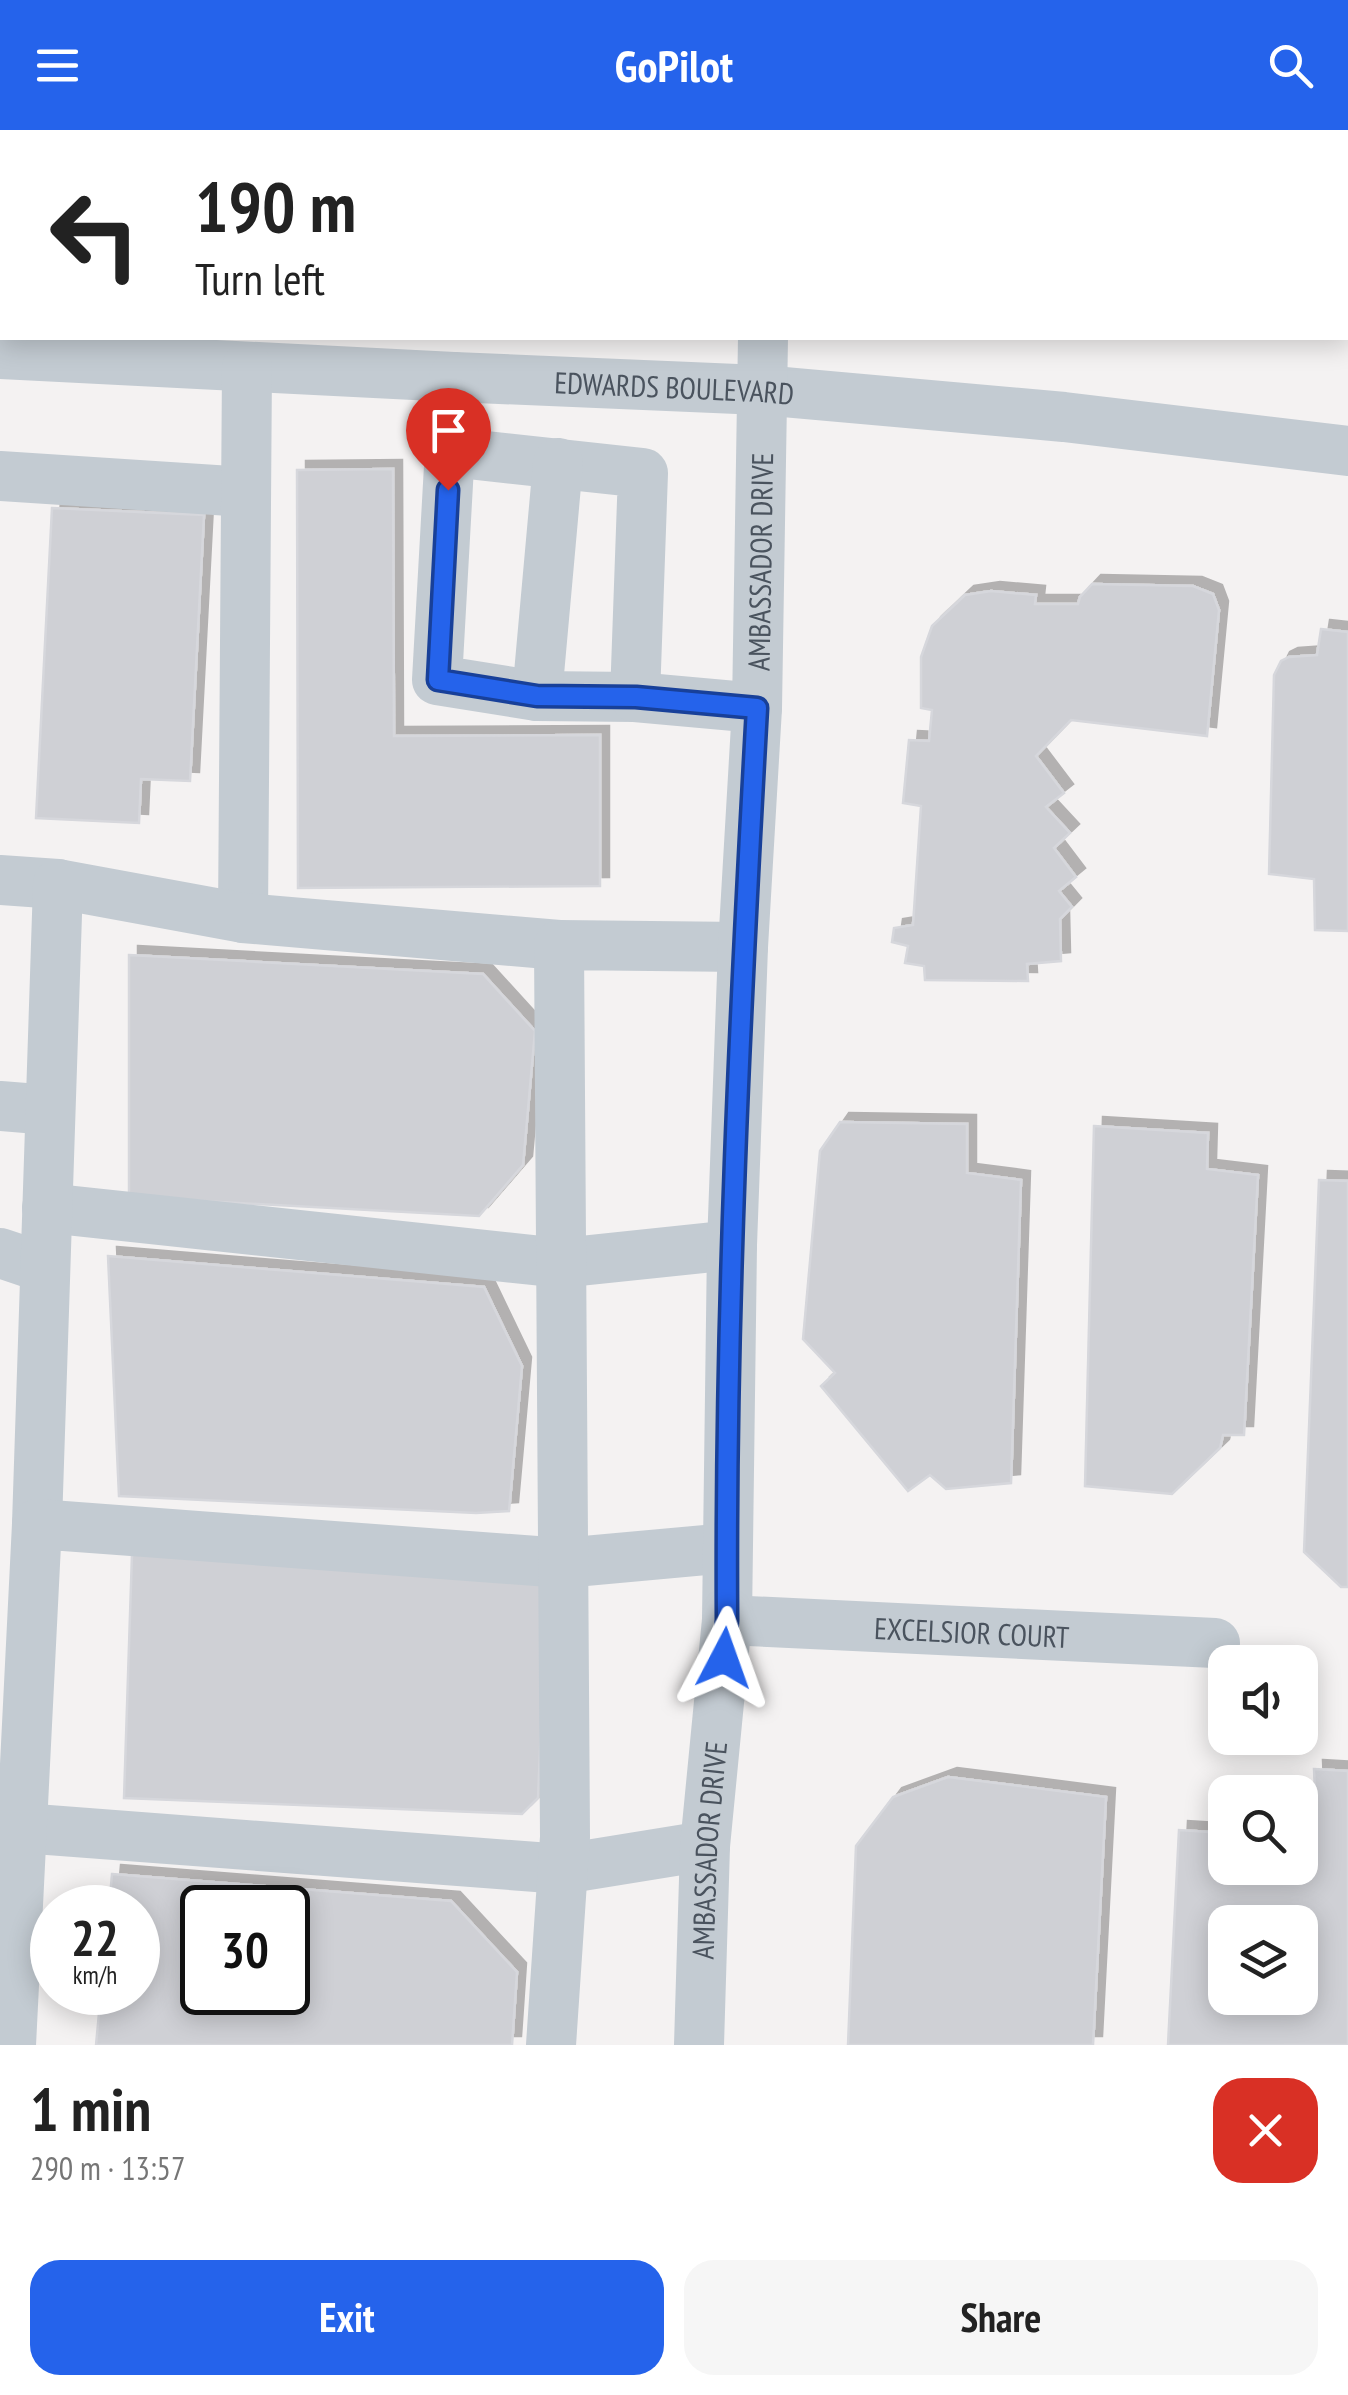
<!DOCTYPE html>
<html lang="en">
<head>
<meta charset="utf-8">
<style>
  :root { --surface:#fff; --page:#f6f6f6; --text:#222; --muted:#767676; --accent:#2563eb }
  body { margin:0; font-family:"PT Sans Narrow",sans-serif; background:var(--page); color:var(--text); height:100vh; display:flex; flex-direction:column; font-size:38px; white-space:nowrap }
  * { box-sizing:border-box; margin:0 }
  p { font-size:32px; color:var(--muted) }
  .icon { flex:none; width:55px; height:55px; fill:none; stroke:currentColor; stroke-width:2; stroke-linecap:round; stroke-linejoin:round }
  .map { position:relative; height:1915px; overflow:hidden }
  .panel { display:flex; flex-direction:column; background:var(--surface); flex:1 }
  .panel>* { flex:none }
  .guide { position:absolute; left:0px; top:0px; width:1350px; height:210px; box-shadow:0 5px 25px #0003; background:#fff; color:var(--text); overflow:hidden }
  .fabs { position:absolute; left:1208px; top:1515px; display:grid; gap:20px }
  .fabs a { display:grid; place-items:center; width:110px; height:110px; border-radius:20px; background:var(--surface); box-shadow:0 5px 25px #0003; font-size:50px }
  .speed { position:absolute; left:30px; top:1755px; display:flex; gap:20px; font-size:50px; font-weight:700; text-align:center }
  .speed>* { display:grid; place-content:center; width:130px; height:130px; border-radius:50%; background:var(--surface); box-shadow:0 5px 25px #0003; line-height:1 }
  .speed small { font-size:25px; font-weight:400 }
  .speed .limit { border:5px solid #111; border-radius:15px; background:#fff; color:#111 }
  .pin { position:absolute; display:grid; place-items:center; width:85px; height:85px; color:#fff; margin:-102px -42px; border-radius:50% 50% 50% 0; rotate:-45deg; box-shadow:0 0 10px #0007 }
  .pin .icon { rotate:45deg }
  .me { position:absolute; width:110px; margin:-55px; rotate:4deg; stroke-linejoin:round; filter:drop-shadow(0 0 8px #0008) }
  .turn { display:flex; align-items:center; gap:35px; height:210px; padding:0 30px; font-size:45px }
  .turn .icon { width:130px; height:130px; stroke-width:2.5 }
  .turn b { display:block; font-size:70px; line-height:85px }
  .round { display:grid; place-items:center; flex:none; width:105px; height:105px; border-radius:30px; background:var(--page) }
  .headline { display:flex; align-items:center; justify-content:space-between; height:170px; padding:0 30px }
  h1 { font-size:60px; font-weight:800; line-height:75px }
  .cta { display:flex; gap:20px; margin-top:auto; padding:20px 30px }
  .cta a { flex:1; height:115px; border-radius:30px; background:var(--accent); color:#fff; font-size:40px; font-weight:800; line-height:115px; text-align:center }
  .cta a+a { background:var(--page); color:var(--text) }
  header { display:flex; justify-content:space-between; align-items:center; height:130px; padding:0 30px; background:var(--accent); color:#fff; font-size:45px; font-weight:800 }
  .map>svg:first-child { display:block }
  .building { fill:#cfd0d5; stroke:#d6d7dc; stroke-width:2.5; fill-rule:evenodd; filter:url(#shadow) }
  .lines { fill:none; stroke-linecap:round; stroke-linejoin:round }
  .minor { stroke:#c3cbd2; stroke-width:50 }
  .route-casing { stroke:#184099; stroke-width:25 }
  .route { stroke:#2563eb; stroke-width:18 }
  .labels { text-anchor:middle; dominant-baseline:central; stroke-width:10; stroke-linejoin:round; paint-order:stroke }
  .street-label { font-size:30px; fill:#4a535e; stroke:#fff }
</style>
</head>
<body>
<header><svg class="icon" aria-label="menu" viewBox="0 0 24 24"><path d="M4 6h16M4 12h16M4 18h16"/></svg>GoPilot<svg class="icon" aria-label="search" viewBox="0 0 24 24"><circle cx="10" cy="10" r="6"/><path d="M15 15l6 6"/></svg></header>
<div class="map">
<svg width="1348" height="1915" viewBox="0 0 1348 1915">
  <defs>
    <filter id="shadow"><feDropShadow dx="9" dy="-9" stdDeviation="0" flood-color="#0004"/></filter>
  </defs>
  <rect width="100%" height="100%" fill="#f4f2f2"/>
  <!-- building -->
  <g class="building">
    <rect x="48" y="0" width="228" height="2"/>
    <rect x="337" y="0" width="292" height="2"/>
    <polygon points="393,339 394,606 600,605 600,756 298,758 297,340"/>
    <polygon points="52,378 204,385 190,651 141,649 139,693 36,688"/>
    <polygon points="1092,454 1193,456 1213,464 1219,480 1207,606 1071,590 1036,626 1064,663 1046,677 1070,703 1054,718 1076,747 1059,761 1072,777 1060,789 1061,831 1027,834 1028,851 925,850 924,836 905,833 908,816 892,812 894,798 913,795 921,676 903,673 909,610 929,611 932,580 921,578 921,527 932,496 965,465 991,461 1036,465 1035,474 1078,474 1080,467"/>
    <polygon points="1321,499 1348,502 1348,801 1315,800 1314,749 1269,744 1274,545 1281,531 1289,527 1317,525"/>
    <polygon points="129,825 483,844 535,901 523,1035 479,1086 129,1067"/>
    <polygon points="840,992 967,994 967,1043 1021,1050 1011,1353 946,1359 930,1345 908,1361 821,1256 835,1243 803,1209 820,1021"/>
    <polygon points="1094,996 1208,1003 1207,1039 1258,1045 1244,1305 1223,1305 1220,1318 1172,1364 1085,1356"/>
    <polygon points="1319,1050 1348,1051 1348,1457 1341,1457 1304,1422"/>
    <polygon points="108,1126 484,1157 522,1236 509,1381 476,1383 119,1366"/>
    <polygon points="132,1424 530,1445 547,1459 538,1668 522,1684 124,1668"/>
    <path d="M1314,1639L1348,1641V1915H1168L1179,1700L1225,1703V1738H1300V1662H1282L1315,1663ZM1225,1792H1300V1868H1225Z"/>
    <polygon points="948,1647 1106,1667 1093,1915 848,1915 856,1716 893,1667"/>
    <path d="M112,1744L451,1771L517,1842L512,1915H96L101,1862H138V1778H109ZM202,1778H288V1862H202Z"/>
  </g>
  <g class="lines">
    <!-- minor -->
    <g class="minor">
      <polyline points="318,2 318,0"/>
      <polyline points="771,2 771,0"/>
      <path id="s1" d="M0,224L454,247L761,260L1064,287L1348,321"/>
      <polyline points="454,247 437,550 537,566 635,567 757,578"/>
      <polyline points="450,322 643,343 635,567"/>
      <polyline points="0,346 246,362"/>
      <polyline points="537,566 558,333"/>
      <polyline points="0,750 58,754"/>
      <polyline points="243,788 247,237"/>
      <polyline points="0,976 50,980"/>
      <polyline points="47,1078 561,1133 732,1115"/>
      <polyline points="0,1123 45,1138"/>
      <polyline points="37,1394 58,754 243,788 559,815"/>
      <path id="s2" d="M727,1490L1215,1513"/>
      <polyline points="22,1698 563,1739 705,1716"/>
      <polyline points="11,1915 37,1394 563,1433 727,1418"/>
      <polyline points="551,1915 565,1707 559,815 743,817"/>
      <path id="s3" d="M699,1915L705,1716L727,1490L732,1115L743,817L757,578L763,208"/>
    </g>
  </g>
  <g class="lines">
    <defs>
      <path id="route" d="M448,360L438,550L537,566L636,567L757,578C740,882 725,1186 727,1490L724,1528"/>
    </defs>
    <!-- route casing -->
    <use href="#route" class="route-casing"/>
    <!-- route -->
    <use href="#route" class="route"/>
  </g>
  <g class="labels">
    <!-- street labels -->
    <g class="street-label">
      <text stroke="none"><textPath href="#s1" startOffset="675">EDWARDS BOULEVARD</textPath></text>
      <text stroke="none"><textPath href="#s3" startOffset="1485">AMBASSADOR DRIVE</textPath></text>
      <text stroke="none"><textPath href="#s2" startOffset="245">EXCELSIOR COURT</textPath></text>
      <text stroke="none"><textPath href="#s3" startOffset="195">AMBASSADOR DRIVE</textPath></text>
    </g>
  </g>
</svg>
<div class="fabs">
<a><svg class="icon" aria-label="sound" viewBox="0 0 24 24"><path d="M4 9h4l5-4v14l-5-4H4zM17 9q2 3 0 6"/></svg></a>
<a><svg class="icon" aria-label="search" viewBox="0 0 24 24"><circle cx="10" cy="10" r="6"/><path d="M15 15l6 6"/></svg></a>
<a><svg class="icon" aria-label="layers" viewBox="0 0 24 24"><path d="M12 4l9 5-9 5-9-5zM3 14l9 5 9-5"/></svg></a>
</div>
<div class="speed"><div>22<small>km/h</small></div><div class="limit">30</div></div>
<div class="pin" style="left:448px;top:360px;background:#d93025"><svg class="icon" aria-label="arrive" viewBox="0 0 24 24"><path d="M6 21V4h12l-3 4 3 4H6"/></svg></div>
<svg class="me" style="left:724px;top:1528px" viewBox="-20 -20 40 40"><path d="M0-17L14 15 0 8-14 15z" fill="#2563eb" stroke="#fff" stroke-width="4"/></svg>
<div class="guide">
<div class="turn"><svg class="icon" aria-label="left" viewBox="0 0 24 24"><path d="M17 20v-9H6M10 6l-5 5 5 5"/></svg><div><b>190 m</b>Turn left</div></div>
</div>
</div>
<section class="panel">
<div class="headline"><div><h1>1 min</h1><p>290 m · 13:57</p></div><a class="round" style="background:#d93025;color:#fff"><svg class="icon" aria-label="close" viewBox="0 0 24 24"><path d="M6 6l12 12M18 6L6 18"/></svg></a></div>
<div class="cta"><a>Exit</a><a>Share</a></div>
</section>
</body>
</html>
